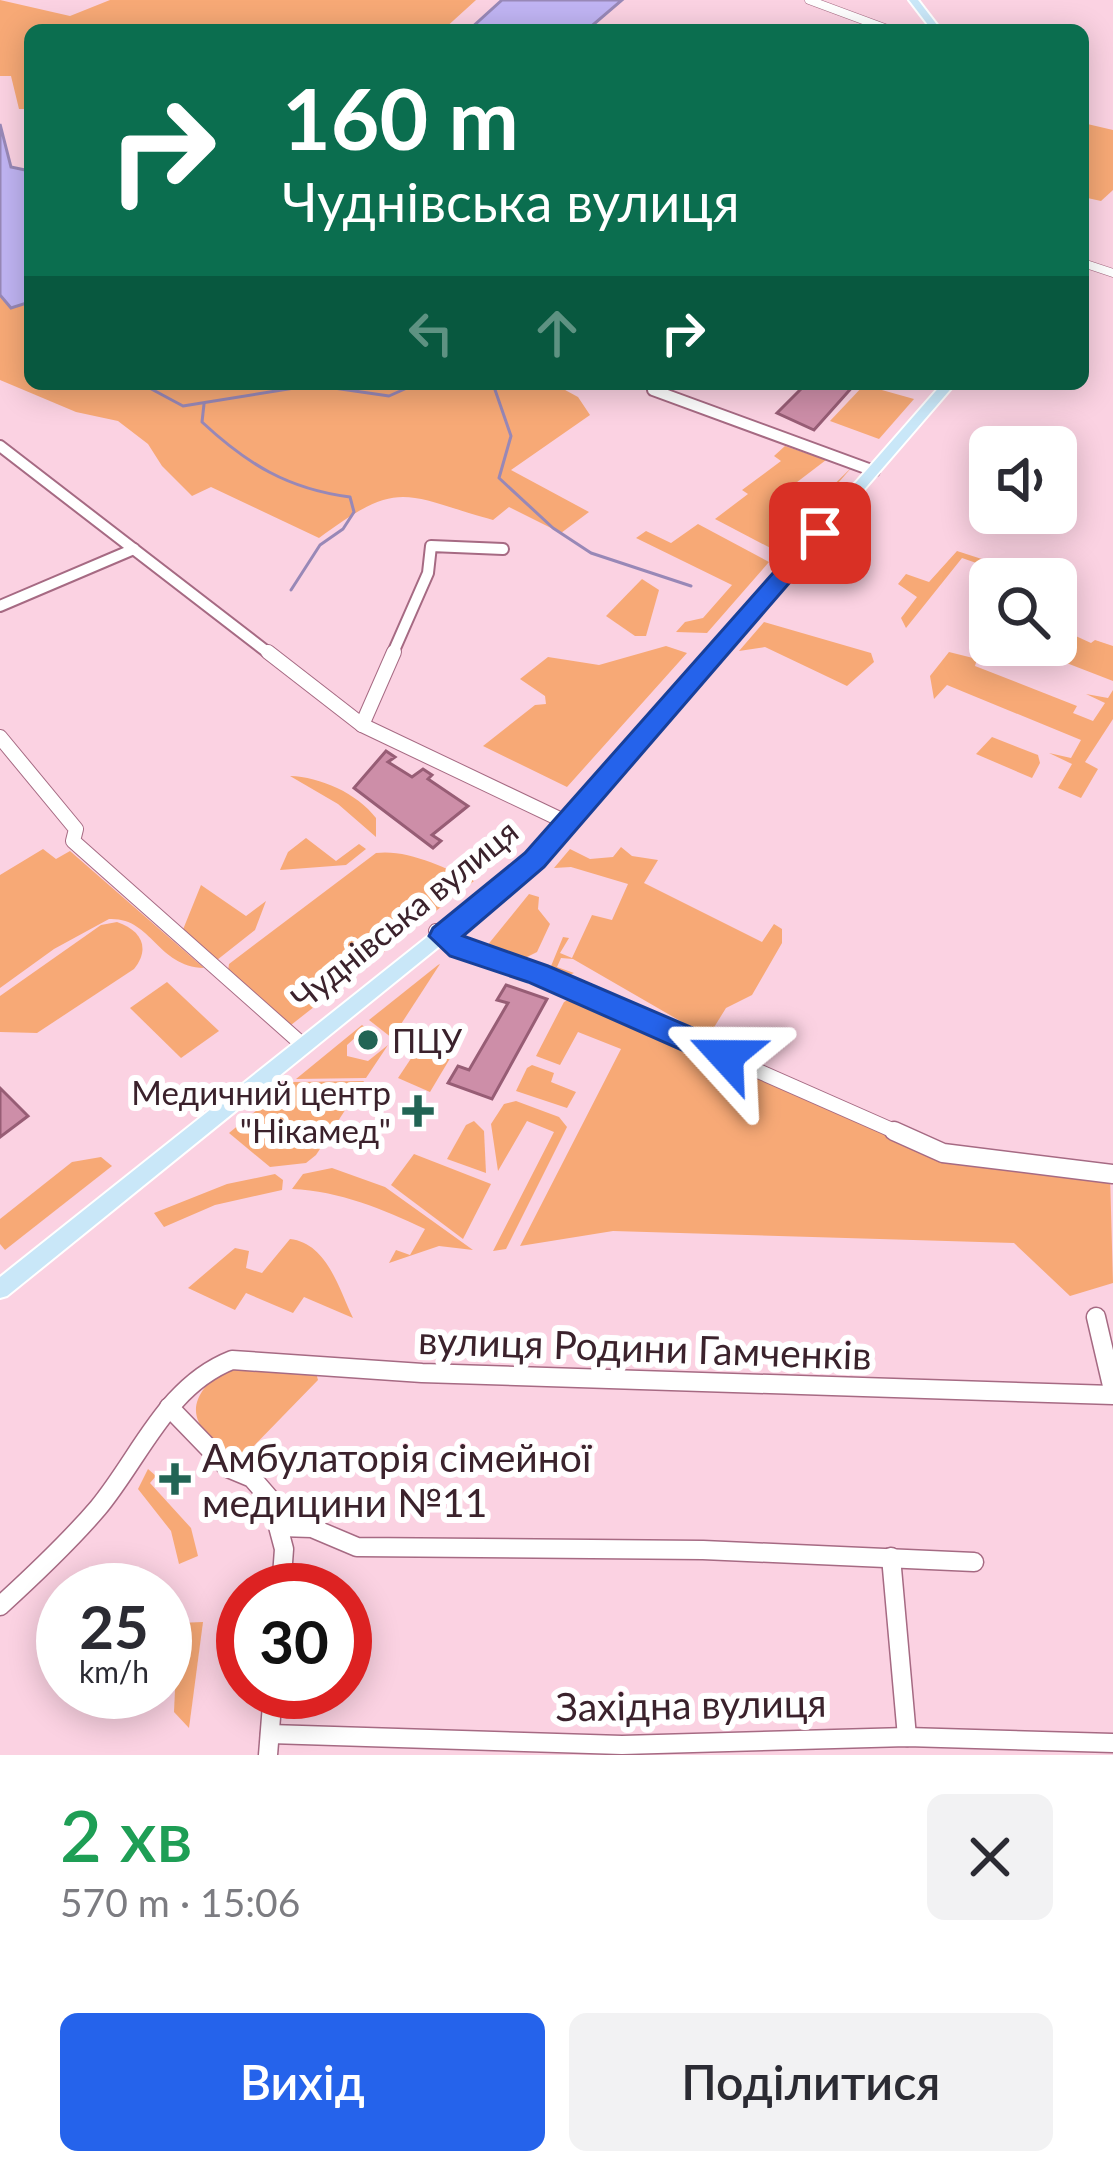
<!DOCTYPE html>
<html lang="uk">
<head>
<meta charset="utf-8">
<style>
  :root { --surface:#fff; --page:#f2f2f3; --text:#2b2b33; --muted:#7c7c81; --accent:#2563eb }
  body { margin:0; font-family:Lato,sans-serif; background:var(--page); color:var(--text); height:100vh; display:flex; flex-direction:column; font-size:45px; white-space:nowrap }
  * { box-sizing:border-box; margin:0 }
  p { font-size:39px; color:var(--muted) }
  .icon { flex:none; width:66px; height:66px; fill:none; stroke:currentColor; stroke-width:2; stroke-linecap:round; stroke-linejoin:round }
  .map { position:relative; height:1755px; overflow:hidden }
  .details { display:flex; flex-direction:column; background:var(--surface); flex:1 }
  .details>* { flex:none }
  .top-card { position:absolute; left:24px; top:24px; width:1065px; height:366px; border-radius:18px; box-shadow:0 6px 30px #0003; background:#0b6e4f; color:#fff; overflow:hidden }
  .controls { position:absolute; left:969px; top:426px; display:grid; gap:24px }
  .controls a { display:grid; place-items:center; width:108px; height:108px; border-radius:18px; background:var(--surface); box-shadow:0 6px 30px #0003; font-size:60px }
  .speed { position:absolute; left:36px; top:1563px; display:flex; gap:24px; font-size:60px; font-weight:700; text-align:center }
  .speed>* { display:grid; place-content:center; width:156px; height:156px; border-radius:50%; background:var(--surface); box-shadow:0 6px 30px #0003; line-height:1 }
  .speed small { font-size:30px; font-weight:400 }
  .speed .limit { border:18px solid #d22; background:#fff; color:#111 }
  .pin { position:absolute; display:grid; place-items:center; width:102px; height:102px; color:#fff; margin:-51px; border-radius:24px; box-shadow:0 6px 18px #0006 }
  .me { position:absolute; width:132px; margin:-66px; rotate:294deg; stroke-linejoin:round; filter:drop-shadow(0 0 9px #0008) }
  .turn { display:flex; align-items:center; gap:42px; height:252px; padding:0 60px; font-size:54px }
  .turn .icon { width:156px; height:156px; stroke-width:2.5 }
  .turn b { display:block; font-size:84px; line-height:102px }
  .lanes { display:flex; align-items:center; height:114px; padding:0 60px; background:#0003; justify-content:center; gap:60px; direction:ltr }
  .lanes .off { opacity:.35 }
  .round { display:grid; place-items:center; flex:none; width:126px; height:126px; border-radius:18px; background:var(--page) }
  .overview { display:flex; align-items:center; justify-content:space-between; height:204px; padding:0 60px }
  h1 { font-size:72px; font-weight:600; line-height:90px; color:#1e9e55 }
  .cta { display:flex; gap:24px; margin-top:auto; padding:24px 60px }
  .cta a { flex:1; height:138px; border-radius:18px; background:var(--accent); color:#fff; font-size:48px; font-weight:600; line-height:138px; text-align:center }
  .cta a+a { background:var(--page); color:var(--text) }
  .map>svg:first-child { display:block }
  .green { fill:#f7a976 }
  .water { fill:#c0b4f3; stroke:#9888b7; stroke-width:3 }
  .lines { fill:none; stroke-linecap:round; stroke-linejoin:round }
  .stream { stroke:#9888b7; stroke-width:3 }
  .building { fill:#cd8ea8; stroke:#975d75; stroke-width:3 }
  .minor-far3-casing { stroke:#a66a83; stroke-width:9 }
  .minor-far2-casing { stroke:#a66a83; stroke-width:14 }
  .minor-far1-casing { stroke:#a66a83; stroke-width:16 }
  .minor-casing { stroke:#a66a83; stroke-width:21 }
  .major-casing { stroke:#fff; stroke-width:4 }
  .minor-far3 { stroke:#fff; stroke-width:8 }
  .minor-far2 { stroke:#fff; stroke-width:10 }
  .minor-far1 { stroke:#fff; stroke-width:14 }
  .minor { stroke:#fff; stroke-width:18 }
  .major { fill:#c9e7f8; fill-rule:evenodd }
  .route { fill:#2563eb; stroke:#184099; stroke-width:3 }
  .poi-dot { fill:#226454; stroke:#fff; stroke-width:4.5 }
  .labels { text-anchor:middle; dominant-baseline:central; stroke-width:12; stroke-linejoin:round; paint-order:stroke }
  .street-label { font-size:33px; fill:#3b222c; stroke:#fff }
  .poi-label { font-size:33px; fill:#3b222c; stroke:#fff; text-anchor:start }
  .near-street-label { font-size:39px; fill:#3b222c; stroke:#fff }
  .near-poi-label { font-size:39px; fill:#3b222c; stroke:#fff; text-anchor:start }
</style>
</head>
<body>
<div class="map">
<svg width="1113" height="1755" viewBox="0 0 1113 1755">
  <rect width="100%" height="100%" fill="#fbd2e2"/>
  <!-- green -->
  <g class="green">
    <polygon points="0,0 70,16 110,0 476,0 443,30 30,30 30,109 19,109 11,76 0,76"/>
    <polygon points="1083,123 1113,130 1113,190 1101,201 1083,197"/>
    <path d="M0,295L11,308L30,302V384H554L578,397L590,415L511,470L589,512L561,533L509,507L493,520C403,495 400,478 319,538L211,487L192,496L162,466L148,444L118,421L76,412L0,380Z"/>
    <polygon points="864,385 914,399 879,439 830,421"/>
    <polygon points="785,446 826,460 784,492 812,506 852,467 778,552 715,519 748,494 742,490 781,461 774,456"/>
    <polygon points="698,524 769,562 707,633 676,632 685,622 703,618 732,585 636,538 646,531 671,543"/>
    <polygon points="957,551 991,562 993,571 987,579 980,577 982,565 962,558 906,628 901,618 917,597 898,584 906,574 929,582"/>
    <polygon points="642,579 659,590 646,636 635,636 606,616"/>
    <polygon points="764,622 871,653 874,662 847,686 765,647 739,651"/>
    <polygon points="1056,627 1091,643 1095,640 1113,646 1113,681 1020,645 1056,645"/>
    <polygon points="666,646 687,653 567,787 483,746 535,705 546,704 545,696 520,679 548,657 599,665"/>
    <polygon points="949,652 977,659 975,666 1077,706 1073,713 1093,721 1105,703 1086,694 1108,698 1113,690 1113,719 1085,762 1098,769 1081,798 1058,788 1072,764 1049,753 1071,758 1081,740 947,685 934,699 930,676"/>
    <polygon points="992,737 1038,755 1040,763 1032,778 976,754"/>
    <path d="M290,776C320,777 357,793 376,818V837L338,804Z"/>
    <polygon points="306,838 336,861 359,844 366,849 346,865 280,870 288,852"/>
    <polygon points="621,847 632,856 658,860 644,883 762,942 774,924 782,929 782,943 752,995 726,1008 708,1037 573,959 561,958 557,967 574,973 561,979 549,971 563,937 569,938 560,953 572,958 592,915 612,920 628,884 571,867 554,868 570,849 590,859 613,857"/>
    <path d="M43,849L56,859L70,851L204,968C156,966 152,917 109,919L54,949L0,988V875Z"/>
    <path d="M376,853C408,849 445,868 474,881L291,1025L228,971L229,964Z"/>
    <polygon points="201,885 246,916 266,901 255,930 217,960 182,932"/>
    <polygon points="529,894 539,897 538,909 550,924 537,952 521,960 486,947"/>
    <path d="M117,922C141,930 151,948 134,969L37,1033L0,1032V996L101,925Z"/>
    <polygon points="440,964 392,1038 369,1020 438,965"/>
    <polygon points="167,982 219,1031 181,1058 130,1008"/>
    <polygon points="573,997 943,1153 1110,1174 1113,1283 1070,1296 1014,1243 613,1231 520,1246 621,1049 578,1032 560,1065 536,1056 564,1002"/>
    <polygon points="362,1025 366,1028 347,1045 347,1056 368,1061 388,1045 366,1078 296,1079"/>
    <polygon points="424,1039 455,1050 430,1092 398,1078"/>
    <polygon points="532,1065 554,1073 551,1082 576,1092 567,1108 516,1091 527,1068"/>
    <polygon points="364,1081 316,1155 306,1163 270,1167 229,1133 291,1082"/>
    <polygon points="516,1101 559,1117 567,1127 506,1249 493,1251 554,1132 527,1121 498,1171 491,1124 504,1104"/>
    <polygon points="474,1121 484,1131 486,1173 447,1159 466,1125"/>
    <polygon points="414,1154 491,1184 463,1239 391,1185"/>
    <polygon points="101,1157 112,1166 5,1250 0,1244 0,1219 72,1162"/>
    <path d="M332,1168L385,1187L473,1250L439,1246L389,1263L396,1250L410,1255L425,1229C382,1209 340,1191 292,1189L303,1174Z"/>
    <polygon points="275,1174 283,1180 282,1190 215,1205 164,1227 154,1213 227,1184"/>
    <path d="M290,1239C327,1243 339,1289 353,1318L304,1297L293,1313L246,1293L235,1310L188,1288L235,1248L249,1251L246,1268L262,1273Z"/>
    <path d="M224,1368L316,1373L318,1380L247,1453L233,1456C222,1451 217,1445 209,1436C183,1410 200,1389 224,1368Z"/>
    <polygon points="148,1469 156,1476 150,1483 191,1528 198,1556 179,1564 171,1531 138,1489"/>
    <polygon points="203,1622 189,1728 174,1712 178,1623"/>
  </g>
  <!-- water -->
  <g class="water">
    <polygon points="502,0 622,0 587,30 469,30"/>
    <polygon points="0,124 11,167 30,171 30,302 11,308 0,295"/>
  </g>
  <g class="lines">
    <!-- stream -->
    <g class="stream">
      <polyline points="142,384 183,406 313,385 389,396 416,384"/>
      <polyline points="493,384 511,436 499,478 553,528 591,553 691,586"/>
      <path d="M204,404L202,422C247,464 288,489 350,497L354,512L343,529L320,545L291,590"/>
    </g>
  </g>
  <!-- building -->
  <g class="building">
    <polygon points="806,384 855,384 814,430 777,413"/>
    <polygon points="386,751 395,757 388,762 412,777 423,769 432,775 428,779 468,806 432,835 441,841 433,848 354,788"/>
    <polygon points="506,985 547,999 492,1099 448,1083 458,1066 469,1070 508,1003 497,1000"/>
    <polygon points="0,1088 28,1116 0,1137"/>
  </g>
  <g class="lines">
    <defs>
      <g id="minor-far3">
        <polyline points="809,0 890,30"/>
        <polyline points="1083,263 1113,273"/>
      </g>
      <g id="minor-far2">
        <polyline points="658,384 653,390 874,471"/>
        <polyline points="0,446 271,655"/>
        <polyline points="0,606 134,549"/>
        <polyline points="392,655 428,573 431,546 503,549"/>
      </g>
      <g id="minor-far1">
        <polyline points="268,652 362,725 568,823"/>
        <polyline points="362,725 394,652"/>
        <polyline points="0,737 76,829 73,841 304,1046"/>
        <polyline points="436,931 460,948 538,974 901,1134"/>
      </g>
      <g id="minor">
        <polyline points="894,1131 943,1153 1113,1174"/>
        <polyline points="1096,1317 1113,1390"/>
        <polyline points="169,1407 228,1468 252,1478 271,1500 284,1549 281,1590"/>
        <polyline points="280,1527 312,1528 357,1547 703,1550 974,1562"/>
        <polyline points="891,1557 907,1737"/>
        <path d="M0,1606C34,1575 68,1543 98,1508C141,1456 166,1386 232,1360L422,1373L1113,1395"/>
        <polyline points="270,1734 622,1745 907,1737 1113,1743"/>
        <polyline points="268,1755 273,1692"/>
      </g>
      <g id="major">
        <polygon points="909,0 918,0 941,30 932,30"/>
        <polygon points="942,384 955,384 541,864 7,1296 0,1298 0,1277 529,856"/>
      </g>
    </defs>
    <!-- minor-far3 casing -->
    <use href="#minor-far3" class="minor-far3-casing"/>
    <!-- minor-far2 casing -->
    <use href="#minor-far2" class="minor-far2-casing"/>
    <!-- minor-far1 casing -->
    <use href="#minor-far1" class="minor-far1-casing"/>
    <!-- minor casing -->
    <use href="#minor" class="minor-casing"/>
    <!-- major casing -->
    <use href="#major" class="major-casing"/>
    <!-- minor-far3 -->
    <use href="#minor-far3" class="minor-far3"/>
    <!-- minor-far2 -->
    <use href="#minor-far2" class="minor-far2"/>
    <!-- minor-far1 -->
    <use href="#minor-far1" class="minor-far1"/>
    <!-- minor -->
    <use href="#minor" class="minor"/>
    <!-- major -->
    <use href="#major" class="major"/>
  </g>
  <!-- route -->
  <polygon class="route" points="820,527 831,533 828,538 544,867 463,936 548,966 737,1047 741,1056 737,1065 726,1069 716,1065 528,982 450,956 429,936 433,928 525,853 812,529"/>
  <!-- markers -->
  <g class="poi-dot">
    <circle cx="368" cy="1040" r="12"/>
    <path d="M412 1093h12v12h12v12h-12v12h-12v-12h-12v-12h12z"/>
    <path d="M169 1461h12v12h12v12h-12v12h-12v-12h-12v-12h12z"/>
  </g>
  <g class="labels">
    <!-- street labels -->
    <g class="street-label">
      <text transform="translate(404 914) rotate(-39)">Чуднівська вулиця</text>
    </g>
    <!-- poi labels -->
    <g class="poi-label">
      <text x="392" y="1040">ПЦУ</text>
      <text x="391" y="1092" text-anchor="end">Медичний центр<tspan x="391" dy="38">"Нікамед"</tspan></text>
    </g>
    <!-- near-street labels -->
    <g class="near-street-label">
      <text transform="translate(645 1347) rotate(2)">вулиця Родини Гамченків</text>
      <text transform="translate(691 1704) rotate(-1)">Західна вулиця</text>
    </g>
    <!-- near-poi labels -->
    <g class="near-poi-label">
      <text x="202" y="1457">Амбулаторія сімейної<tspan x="202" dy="45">медицини №11</tspan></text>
    </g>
  </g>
</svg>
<div class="controls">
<a><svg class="icon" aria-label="sound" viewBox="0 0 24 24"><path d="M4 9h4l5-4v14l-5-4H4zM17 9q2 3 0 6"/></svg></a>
<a><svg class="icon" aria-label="search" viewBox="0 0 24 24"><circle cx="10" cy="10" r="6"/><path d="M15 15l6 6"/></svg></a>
</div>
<div class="speed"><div>25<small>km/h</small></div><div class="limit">30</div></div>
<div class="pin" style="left:820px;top:533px;background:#d93025"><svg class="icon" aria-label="arrive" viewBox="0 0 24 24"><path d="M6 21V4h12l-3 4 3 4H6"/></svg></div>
<svg class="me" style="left:726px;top:1056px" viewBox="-20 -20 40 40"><path d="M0-17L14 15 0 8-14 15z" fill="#2563eb" stroke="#fff" stroke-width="4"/></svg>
<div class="top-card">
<div class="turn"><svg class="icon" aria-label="right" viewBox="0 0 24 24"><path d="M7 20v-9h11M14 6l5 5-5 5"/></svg><div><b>160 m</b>Чуднівська вулиця</div></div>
<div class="lanes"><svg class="icon off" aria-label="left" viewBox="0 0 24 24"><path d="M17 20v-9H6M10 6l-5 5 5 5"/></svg><svg class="icon off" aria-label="ahead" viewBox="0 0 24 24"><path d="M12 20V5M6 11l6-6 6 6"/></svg><svg class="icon" aria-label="right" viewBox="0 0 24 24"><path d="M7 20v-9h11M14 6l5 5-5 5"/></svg></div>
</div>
</div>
<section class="details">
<div class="overview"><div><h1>2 хв</h1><p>570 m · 15:06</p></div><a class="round"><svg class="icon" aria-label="close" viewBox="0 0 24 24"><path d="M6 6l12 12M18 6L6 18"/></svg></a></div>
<div class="cta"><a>Вихід</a><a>Поділитися</a></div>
</section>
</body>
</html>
